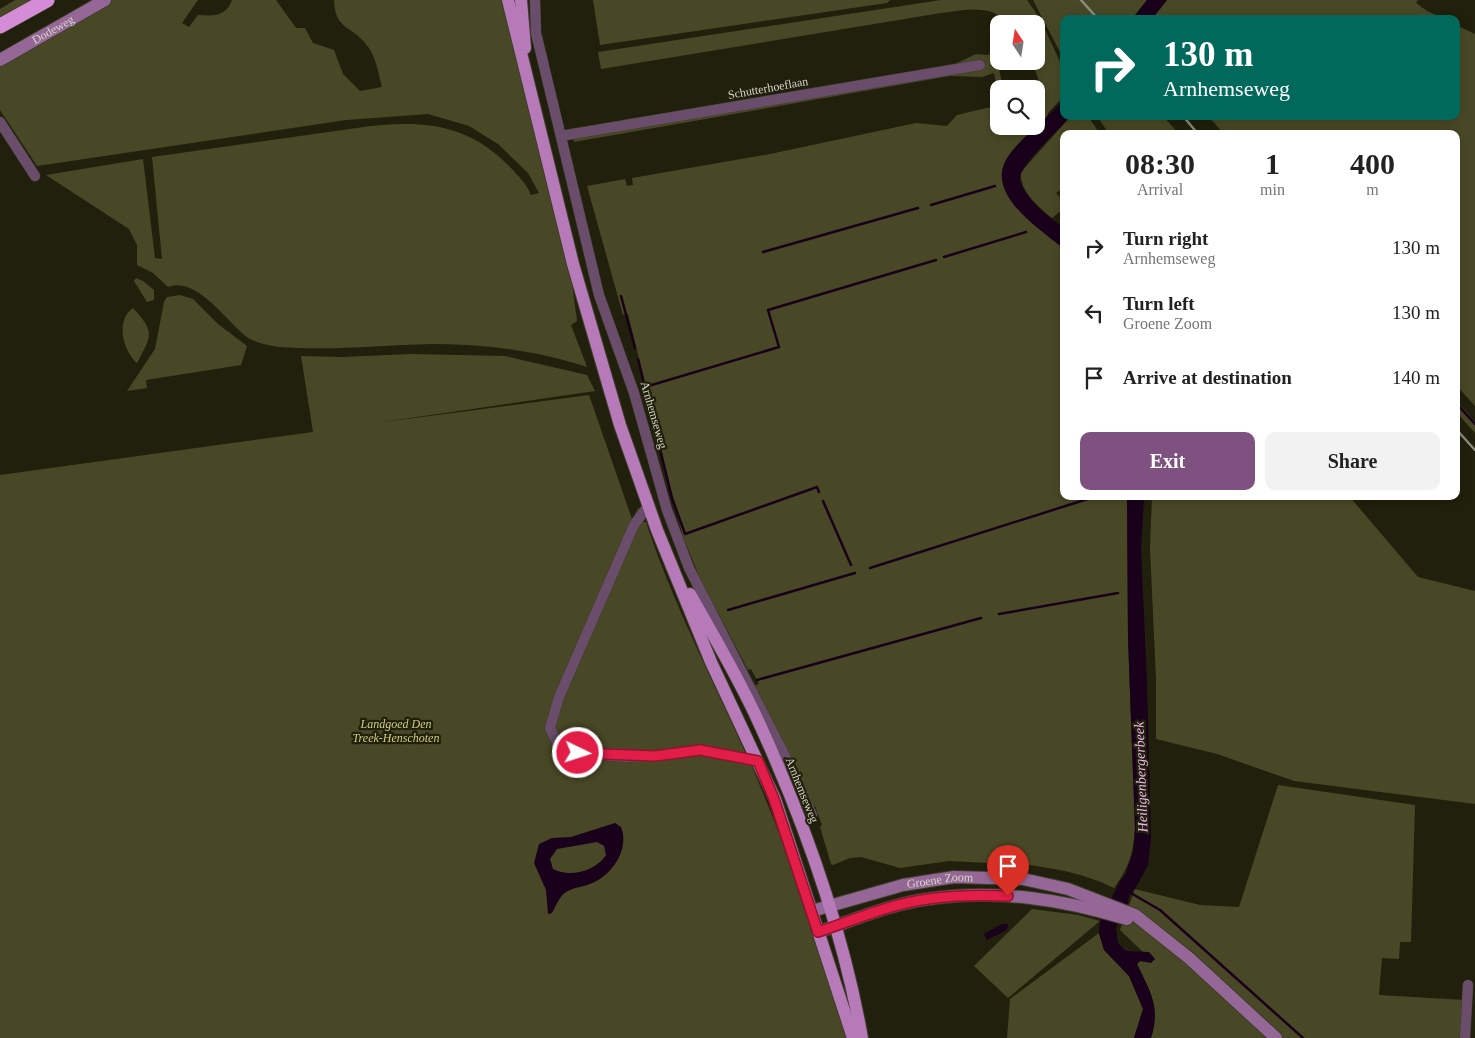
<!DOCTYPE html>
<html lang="en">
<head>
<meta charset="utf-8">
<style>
  :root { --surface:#fff; --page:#f2f2f2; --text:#222; --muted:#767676; --accent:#7f5181 }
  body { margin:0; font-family:Georgia,serif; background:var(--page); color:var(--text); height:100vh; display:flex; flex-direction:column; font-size:19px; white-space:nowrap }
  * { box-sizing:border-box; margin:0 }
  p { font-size:16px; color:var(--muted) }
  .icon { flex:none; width:28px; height:28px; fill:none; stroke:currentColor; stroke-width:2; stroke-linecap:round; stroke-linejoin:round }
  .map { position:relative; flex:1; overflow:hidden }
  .side { position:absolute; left:1060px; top:130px; width:400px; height:370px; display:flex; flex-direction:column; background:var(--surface); border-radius:10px; box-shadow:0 2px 12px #0003 }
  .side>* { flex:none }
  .banner { position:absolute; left:1060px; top:15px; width:400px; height:105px; border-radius:10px; box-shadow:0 2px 12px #0003; background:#00695c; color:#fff; overflow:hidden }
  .needle { width:32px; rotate:348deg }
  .buttons { position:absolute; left:990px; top:15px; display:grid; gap:10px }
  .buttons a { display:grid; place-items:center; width:55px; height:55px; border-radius:10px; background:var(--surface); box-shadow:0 2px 12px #0003; font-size:25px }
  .pin { position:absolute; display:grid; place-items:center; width:42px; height:42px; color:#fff; margin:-51px -21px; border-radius:50% 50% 50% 0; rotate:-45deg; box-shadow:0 0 5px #0007 }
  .pin .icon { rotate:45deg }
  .me { position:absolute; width:55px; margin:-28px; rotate:94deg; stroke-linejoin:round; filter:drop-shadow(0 0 4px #0008) }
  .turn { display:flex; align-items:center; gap:18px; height:105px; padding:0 20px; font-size:22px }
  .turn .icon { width:65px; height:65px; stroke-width:2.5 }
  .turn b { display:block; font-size:35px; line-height:42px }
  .eta { display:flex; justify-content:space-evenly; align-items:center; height:85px; text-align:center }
  .eta b { font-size:30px; font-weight:700; line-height:35px }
  .action { display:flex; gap:10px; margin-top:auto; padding:10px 20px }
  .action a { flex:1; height:58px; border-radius:10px; background:var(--accent); color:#fff; font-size:20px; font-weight:700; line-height:58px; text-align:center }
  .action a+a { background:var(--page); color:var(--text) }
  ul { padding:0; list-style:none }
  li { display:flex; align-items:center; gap:15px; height:65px; padding:0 20px }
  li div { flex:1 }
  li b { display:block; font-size:19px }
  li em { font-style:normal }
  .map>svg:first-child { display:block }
  .green { fill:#494826 }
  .water { fill:#19001b; fill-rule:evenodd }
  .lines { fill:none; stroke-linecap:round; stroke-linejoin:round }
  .stream { stroke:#19001b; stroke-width:2.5 }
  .street-casing { stroke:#3e3d2a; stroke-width:11 }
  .secondary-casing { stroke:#3e3d2a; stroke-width:14 }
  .primary-casing { stroke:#3e3d2a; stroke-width:14 }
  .highway-casing { stroke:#3e3d2a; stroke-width:16 }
  .street { stroke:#6a4d6b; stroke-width:10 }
  .secondary { stroke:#956796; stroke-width:12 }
  .primary { stroke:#b67ab8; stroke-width:12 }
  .highway { stroke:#d48cd6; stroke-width:15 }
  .rail { stroke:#8b8b7b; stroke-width:2.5 }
  .route-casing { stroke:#92132f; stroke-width:12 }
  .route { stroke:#e11d48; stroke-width:9 }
  .labels { text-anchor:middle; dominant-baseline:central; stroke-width:4.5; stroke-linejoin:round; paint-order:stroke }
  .street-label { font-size:12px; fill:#d6d6c9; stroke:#21200c }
  .park-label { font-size:12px; font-style:italic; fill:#d1ce7e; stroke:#21200c }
  .water-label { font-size:14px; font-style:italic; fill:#f1b8f2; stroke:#21200c }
</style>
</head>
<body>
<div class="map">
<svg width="1475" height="1038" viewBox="0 0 1475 1038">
  <rect width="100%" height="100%" fill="#21200c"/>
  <!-- green -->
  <g class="green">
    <polygon points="15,0 36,0 0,20 0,9"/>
    <path d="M109,0H198L182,23L189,27L198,15C213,16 226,17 232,0H276L296,28H305L313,43L334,50L343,74L360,91L382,87C378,72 376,55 365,43C350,25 335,29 334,0H505L571,275L577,321L571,325L587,367C537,350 483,344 431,344C380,345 330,351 279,347C270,346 258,343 250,339C228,325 198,275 168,287L153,273L137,265V245L129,229L46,175L143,159L155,258L162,259L152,157L371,126C426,120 470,125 510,167C519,177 526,183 531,195L539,193L528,173L498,144L469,126L428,114L346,120L37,166L0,110V61Z"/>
    <polygon points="593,0 890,0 887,3 600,45"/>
    <path d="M941,0H1027L1040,19L1064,70V96L1048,113L1047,117C1034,129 1019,141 1009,155C983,192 1041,229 1064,249V496H1127L1128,638L1135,829C1133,855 1129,867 1114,888C1081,872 1052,868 1014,863V861L1008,860L1007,864L949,861L900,868L861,857L850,858L833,865L831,864L820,827L822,825L815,806L803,812L784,764L747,689L759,684L751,669L748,670L717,611L714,612L683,537L646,396L648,395L628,314L623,315L587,186L625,179L627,186L633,185L632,178L770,154L916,123L947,126L957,115L986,108L999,107V126H1036V90L1041,87L1032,61H1036V24H1009C992,3 965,10 941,13L601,69L598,52Z"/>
    <polygon points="1033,0 1147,0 1132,19 1064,19 1064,60"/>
    <polygon points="1167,0 1418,0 1416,3 1427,11 1445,19 1152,19"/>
    <polygon points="1456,25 1475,34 1475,406 1456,385 1456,134 1224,134 1208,116 1456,116"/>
    <polygon points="996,52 1003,89 999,89 999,98 994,73 982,77 950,76 574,142 570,129 955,64 976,54 987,55"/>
    <path d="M1071,116H1088L1100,134H1064V188L1056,193L1064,202V208L1052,218C1039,207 1019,191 1021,172Z"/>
    <polygon points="1097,116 1163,116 1179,134 1109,134"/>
    <polygon points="136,278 143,281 154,290 154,300 147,302 134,281"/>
    <polygon points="180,295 193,299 218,324 247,346 241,365 146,380 147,388 127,391 155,349 164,302 167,297"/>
    <path d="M133,308C155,332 152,335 137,363C123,351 115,320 133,308Z"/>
    <path d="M411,354L505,356L587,375L595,391L376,423L589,395L632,519L639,507L643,522H646C674,608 720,694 755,774C792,860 820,950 850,1038H0V475L313,432L301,356L343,357Z"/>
    <polygon points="1456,400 1475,422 1475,433 1456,412"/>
    <polygon points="1152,496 1349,496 1418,577 1475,591 1475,804 1294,781 1217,754 1156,739 1156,679 1150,548"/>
    <path d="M1278,785L1415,805L1411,942H1400L1399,959L1382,958L1379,995L1465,1000L1461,1038H1151C1161,1007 1150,992 1137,964L1140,961L1148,962L1149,952H1143L1120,930L1135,889L1200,905L1239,907Z"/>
    <polygon points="1032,909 1078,915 1100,921 1008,998 974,966"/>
    <polygon points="1099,933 1104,950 1129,976 1143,1009 1134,1038 1007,1038 1010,999"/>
  </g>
  <!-- water -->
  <g class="water">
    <polygon points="1147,0 1167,0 1152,19 1132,19"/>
    <path d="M1064,99V116H1071C1062,126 1018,167 1020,179C1024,199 1049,217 1064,228V249C1040,229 980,192 1010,154C1025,134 1047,119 1064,99Z"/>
    <path d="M1127,496H1144L1141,550L1147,682L1151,838L1148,865L1135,889L1130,893L1127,907L1116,928L1118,943L1126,951L1149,952L1155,959L1151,963L1140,961L1137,964C1150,992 1161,1006 1151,1038H1134L1143,1009L1129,976L1104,950L1099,933L1100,921L1120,881L1125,875L1133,852L1135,829L1128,638Z"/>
    <path d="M615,823L621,827C630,849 612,876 590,884C583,887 575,887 568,891C560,894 556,906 552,913L548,914L546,890L534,863L539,844L552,838L571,837ZM597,842L604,846L606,855C596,871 570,878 553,869L550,859L557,849Z"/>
    <polygon points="1002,924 1008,924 1007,930 987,940 984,934"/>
  </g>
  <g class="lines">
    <!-- stream -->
    <g class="stream">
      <polyline points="931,205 995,186"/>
      <polyline points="763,252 918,208"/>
      <polyline points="944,257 1026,232"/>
      <polyline points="621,296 635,348"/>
      <polyline points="638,359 672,498 685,534 817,487 819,492"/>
      <polyline points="645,387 779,347 768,310 936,260"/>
      <polyline points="1456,403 1475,424"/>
      <polyline points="823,501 851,565"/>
      <polyline points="870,568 1097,496"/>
      <polyline points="728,610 855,573"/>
      <polyline points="999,614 1118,593"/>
      <polyline points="757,680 981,618"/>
      <polyline points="1129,892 1160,910 1303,1038"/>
    </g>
    <defs>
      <g id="street">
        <polyline points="535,0 536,33 599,295 634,393 667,510 689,568 788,762 812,815"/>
        <polyline points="0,122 35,176"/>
        <polyline points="561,136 980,65"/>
        <polyline points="648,506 634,525 559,697 550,728 559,747 578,753 625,757 655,756 700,750 758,761"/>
        <polyline points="1465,1038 1468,985"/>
      </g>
      <g id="secondary">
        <path id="s1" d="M0,60L105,0"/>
        <path id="s2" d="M812,911L903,885L954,877L1023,879L1068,889L1135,915L1189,958L1276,1038"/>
        <path d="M818,932C854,920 890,904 928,899C997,889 1061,899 1127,919"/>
      </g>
      <g id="primary">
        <polyline points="508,0 573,264 620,425 657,530 711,662 775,799 853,1038"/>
        <polyline points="521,0 525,48"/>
        <path d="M690,594C714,637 740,680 760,725C805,824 843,931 862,1038"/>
      </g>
      <polyline id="highway" points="0,26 47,0"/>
    </defs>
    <!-- street casing -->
    <use href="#street" class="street-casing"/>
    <!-- secondary casing -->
    <use href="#secondary" class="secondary-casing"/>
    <!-- primary casing -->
    <use href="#primary" class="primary-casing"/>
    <!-- highway casing -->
    <use href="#highway" class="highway-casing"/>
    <!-- street -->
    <use href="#street" class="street"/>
    <!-- secondary -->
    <use href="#secondary" class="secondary"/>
    <!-- primary -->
    <use href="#primary" class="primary"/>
    <!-- highway -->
    <use href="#highway" class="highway"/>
    <!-- rail -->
    <g class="rail">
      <polyline points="1081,0 1098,19"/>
      <polyline points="1183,116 1198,134"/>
      <polyline points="1456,429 1475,450"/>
    </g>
  </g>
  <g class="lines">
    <defs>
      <path id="route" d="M578,753L655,756L700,750L758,761L774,799L818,932C854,920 890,904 928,899C954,895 981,895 1008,896"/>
    </defs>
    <!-- route casing -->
    <use href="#route" class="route-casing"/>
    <!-- route -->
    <use href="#route" class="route"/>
  </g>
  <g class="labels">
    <!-- street labels -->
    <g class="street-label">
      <text stroke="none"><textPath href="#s1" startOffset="61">Dodeweg</textPath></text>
      <text transform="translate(768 88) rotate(-10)">Schutterhoeflaan</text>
      <text transform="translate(654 415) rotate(74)">Arnhemseweg</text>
      <text transform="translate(802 790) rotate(68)">Arnhemseweg</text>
      <text stroke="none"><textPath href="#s2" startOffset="132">Groene Zoom</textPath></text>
    </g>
    <!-- park labels -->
    <g class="park-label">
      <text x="396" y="724">Landgoed Den<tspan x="396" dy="14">Treek-Henschoten</tspan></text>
    </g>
    <!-- water labels -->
    <g class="water-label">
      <text transform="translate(1141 777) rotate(-92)">Heiligenbergerbeek</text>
    </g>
  </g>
</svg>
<div class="buttons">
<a><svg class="needle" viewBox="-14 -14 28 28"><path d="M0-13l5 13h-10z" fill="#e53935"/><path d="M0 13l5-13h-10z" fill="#767676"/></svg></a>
<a><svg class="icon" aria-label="search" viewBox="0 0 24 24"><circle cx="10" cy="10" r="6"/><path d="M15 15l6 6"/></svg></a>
</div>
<div class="pin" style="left:1008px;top:896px;background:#d93025"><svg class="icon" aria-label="arrive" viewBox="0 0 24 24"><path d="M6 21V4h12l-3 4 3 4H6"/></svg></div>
<svg class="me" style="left:578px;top:753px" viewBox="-20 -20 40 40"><circle r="17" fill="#e11d48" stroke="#fff" stroke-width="3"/><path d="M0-11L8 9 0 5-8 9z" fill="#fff"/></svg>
<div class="banner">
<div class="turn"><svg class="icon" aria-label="right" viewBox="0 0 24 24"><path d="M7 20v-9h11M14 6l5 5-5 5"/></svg><div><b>130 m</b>Arnhemseweg</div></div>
</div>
<section class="side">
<div class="eta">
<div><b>08:30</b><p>Arrival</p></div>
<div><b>1</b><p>min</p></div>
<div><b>400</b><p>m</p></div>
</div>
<ul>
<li><svg class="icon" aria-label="right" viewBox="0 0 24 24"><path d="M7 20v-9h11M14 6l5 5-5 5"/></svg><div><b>Turn right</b><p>Arnhemseweg</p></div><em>130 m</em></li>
<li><svg class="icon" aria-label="left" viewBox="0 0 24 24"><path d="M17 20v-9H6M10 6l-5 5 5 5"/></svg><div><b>Turn left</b><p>Groene Zoom</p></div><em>130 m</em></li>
<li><svg class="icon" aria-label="arrive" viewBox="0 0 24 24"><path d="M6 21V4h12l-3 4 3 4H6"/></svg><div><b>Arrive at destination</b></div><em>140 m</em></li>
</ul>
<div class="action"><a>Exit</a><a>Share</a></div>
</section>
</div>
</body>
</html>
